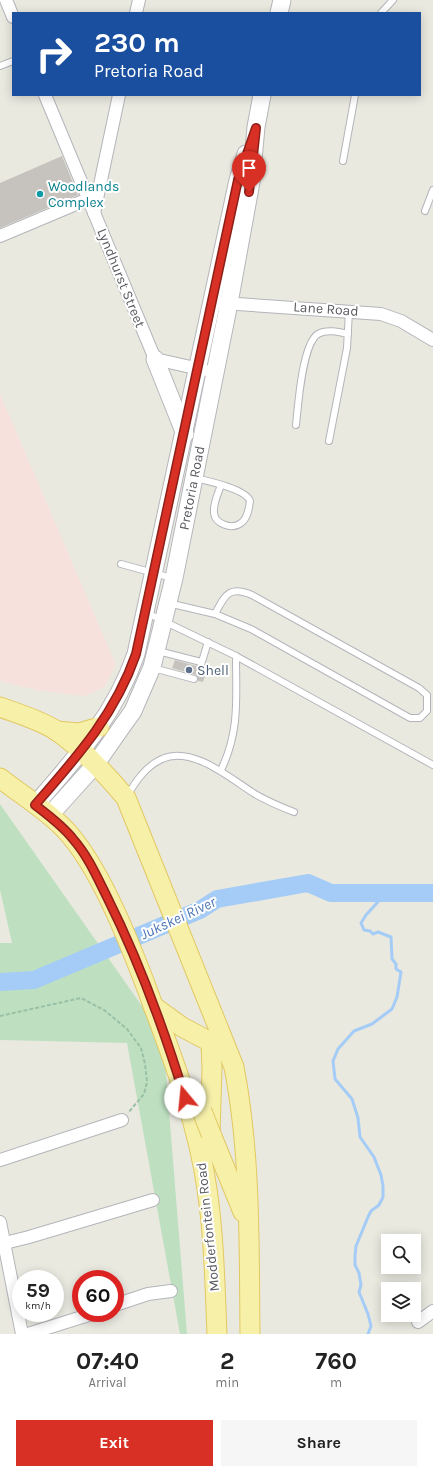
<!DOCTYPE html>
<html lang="en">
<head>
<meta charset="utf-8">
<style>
  :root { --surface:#fff; --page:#f6f6f6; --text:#222; --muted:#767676; --accent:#d93025 }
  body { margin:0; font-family:Karla,sans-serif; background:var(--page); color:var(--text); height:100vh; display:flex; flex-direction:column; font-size:15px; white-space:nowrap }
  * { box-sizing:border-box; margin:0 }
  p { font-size:13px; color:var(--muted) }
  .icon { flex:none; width:22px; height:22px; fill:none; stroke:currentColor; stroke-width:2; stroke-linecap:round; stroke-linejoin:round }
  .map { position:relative; height:1334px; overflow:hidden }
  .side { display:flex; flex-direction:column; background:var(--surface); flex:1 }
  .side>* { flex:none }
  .guide { position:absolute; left:12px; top:12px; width:409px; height:84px; border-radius:0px; box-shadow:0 2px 10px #0003; background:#1a4fa0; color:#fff; overflow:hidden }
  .fabs { position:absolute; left:381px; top:1234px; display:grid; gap:8px }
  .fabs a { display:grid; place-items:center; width:40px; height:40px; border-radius:0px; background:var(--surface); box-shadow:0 2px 10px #0003; font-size:20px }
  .speed { position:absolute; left:12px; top:1270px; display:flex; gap:8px; font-size:20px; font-weight:700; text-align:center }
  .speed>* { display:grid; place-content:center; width:52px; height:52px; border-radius:50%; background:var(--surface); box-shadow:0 2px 10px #0003; line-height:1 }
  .speed small { font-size:10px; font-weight:400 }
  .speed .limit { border:6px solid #d22; background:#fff; color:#111 }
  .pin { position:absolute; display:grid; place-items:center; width:34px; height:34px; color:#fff; margin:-41px -17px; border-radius:50% 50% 50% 0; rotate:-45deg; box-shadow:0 0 4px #0007 }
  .pin .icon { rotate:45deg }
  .me { position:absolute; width:44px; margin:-22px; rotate:343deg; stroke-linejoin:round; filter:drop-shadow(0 0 3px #0008) }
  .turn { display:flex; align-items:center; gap:14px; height:84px; padding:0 16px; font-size:18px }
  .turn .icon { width:52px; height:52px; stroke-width:2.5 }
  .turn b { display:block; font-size:28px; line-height:34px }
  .eta { display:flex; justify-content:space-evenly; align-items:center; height:68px; text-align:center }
  .eta b { font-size:24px; font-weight:700; line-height:28px }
  .button { display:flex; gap:8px; margin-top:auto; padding:8px 16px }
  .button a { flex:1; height:46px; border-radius:0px; background:var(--accent); color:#fff; font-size:16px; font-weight:700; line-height:46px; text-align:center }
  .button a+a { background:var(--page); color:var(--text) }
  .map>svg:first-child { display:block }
  .medical { fill:#f7e1dc }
  .green { fill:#bee0c1 }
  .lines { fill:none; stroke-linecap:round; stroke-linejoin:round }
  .stream { stroke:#a4ccf6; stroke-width:3 }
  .river { stroke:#a4ccf6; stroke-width:18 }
  .building { fill:#c6c3be }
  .lane-casing { stroke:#b3b5ba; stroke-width:8 }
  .street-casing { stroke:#b3b5ba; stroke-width:14 }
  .secondary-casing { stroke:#b4b6bb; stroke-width:19 }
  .primary-casing { stroke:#e2c861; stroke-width:21 }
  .path { stroke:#99c0a7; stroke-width:2; stroke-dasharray:4 2; stroke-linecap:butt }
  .lane { stroke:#fff; stroke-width:6 }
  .street { stroke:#fff; stroke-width:12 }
  .secondary { stroke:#fff; stroke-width:17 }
  .primary { stroke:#f6f0a9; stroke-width:19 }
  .primary-bridge-casing { stroke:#e2c861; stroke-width:21; stroke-linecap:butt }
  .primary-bridge { stroke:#f6f0a9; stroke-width:19 }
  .route-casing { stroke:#8d1f18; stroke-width:10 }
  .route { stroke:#d93025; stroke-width:7 }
  .culture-dot { fill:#0f9aa8; stroke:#fff; stroke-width:1.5 }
  .service-dot { fill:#5c6f8a; stroke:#fff; stroke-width:1.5 }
  .labels { text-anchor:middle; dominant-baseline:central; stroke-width:4; stroke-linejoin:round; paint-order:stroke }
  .culture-label { font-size:14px; fill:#0d838f; stroke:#fff; text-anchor:start }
  .street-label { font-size:14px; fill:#595b60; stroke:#fff }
  .service-label { font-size:14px; fill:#4e5e75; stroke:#fff; text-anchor:start }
  .water-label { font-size:15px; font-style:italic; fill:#4b76b5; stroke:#fff }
</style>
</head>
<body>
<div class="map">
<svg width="433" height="1334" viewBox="0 0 433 1334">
  <rect width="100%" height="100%" fill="#eae9e0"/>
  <!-- medical -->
  <polygon class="medical" points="0,394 116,665 104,687 85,696 37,690 0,681"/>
  <!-- green -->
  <polygon class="green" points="0,804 163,1036 187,1334 180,1334 127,1043 0,1040 0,943 12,943 0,890"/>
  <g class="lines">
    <!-- stream -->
    <polyline class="stream" points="368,1334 371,1326 368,1314 359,1292 361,1285 359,1273 355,1265 355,1256 356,1246 368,1217 371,1211 379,1205 383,1197 383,1186 381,1175 374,1157 360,1137 358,1118 352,1099 335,1079 333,1061 338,1049 354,1031 372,1024 392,1009 397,997 401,972 396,969 396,964 392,959 391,937 378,932 373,934 370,931 364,930 361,923 366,915 386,893"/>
    <!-- river -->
    <polyline class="river" points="0,982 34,980 200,910 217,899 308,883 331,893 433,893"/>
  </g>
  <!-- building -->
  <g class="building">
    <polygon points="62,156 78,195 0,228 0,183"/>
    <polygon points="175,660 196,666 198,672 207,670 203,682 198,681 196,675 172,668"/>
  </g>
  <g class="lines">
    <defs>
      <g id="lane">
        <polyline points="381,13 393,0"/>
        <polyline points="0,66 13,61"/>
        <polyline points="343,161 355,95"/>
        <polyline points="425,211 433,190"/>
        <path d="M296,425C298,407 302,344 318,334C327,329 339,332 348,334"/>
        <polyline points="329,441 347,348 349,311"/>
        <path d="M195,478C208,481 246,489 250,501C249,508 248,518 241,523C232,530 215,524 214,513C213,503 218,494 221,485"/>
        <polyline points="121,564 172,578"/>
        <path d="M168,603L215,614L251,629L410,718H420L427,711V695L419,688L252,595C229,585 225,595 215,614"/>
        <polyline points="147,613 236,656 433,765"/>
        <polyline points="158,651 201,662"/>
        <polyline points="153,668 194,679"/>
        <polyline points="200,668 208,642"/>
        <path d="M221,770C240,731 236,698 236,656"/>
        <path d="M127,796C136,781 146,766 162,759C192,745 231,779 255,794C267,801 281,807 294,812"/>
      </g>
      <g id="street">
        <polyline points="6,0 13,17"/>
        <polyline points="136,13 139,0"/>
        <polyline points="45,95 155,359 204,370"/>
        <polyline points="94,213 119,95"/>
        <polyline points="0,236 88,199"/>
        <polyline points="222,303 381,314 401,321 433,340"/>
        <polyline points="0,1160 122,1120"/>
        <polyline points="0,1222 22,1334"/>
        <polyline points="5,1243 29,1237 153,1200"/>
        <polyline points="115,1305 148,1294 171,1291"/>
        <polyline points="418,1322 433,1311"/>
        <polyline points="28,1334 95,1313"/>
      </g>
      <g id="secondary">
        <polyline points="279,13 282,0"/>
        <polyline points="155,359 185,434"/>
        <path d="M35,805C76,758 115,715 136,654L238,180L246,154"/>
        <polyline points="49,816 95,765 123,725 133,711 152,667 174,578 229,303 251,182 256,127 262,95"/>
      </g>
      <g id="primary">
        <path d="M0,707C19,714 40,720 57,731C82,749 106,774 126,798L234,1067C251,1155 249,1245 250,1334"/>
        <polyline points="56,731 79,733 99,727"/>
        <path d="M0,778C24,797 55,815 74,840C103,877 127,937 144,981C169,1049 197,1117 207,1189C214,1236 215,1286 217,1334"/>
        <polyline points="153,1006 182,1027 222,1048"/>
        <polyline points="210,1133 212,1069 211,1043"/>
        <polyline points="211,1134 243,1212"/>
      </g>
    </defs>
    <!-- lane casing -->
    <use href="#lane" class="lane-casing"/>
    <!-- street casing -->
    <use href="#street" class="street-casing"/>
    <!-- secondary casing -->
    <use href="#secondary" class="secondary-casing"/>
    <!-- primary casing -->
    <use href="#primary" class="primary-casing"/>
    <!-- path -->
    <polyline class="path" points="0,1016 81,998 104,1010 127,1029 141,1048 145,1064 147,1082 144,1094 128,1113"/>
    <!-- lane -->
    <use href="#lane" class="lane"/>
    <!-- street -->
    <use href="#street" class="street"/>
    <!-- secondary -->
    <use href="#secondary" class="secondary"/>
    <!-- primary -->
    <use href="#primary" class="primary"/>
    <defs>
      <polyline id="primary-bridge" points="202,1111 211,1134"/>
    </defs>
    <!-- primary-bridge casing -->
    <use href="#primary-bridge" class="primary-bridge-casing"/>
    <!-- primary-bridge -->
    <use href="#primary-bridge" class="primary-bridge"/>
  </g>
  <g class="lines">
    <defs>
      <path id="route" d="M185,1098C164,1029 139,961 107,897C97,877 88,856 73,839C63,826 48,815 35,805C76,758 115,715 136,654L238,180L256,128L249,192"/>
    </defs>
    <!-- route casing -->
    <use href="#route" class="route-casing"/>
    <!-- route -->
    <use href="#route" class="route"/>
  </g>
  <!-- markers -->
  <circle class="culture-dot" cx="40" cy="194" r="4"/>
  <circle class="service-dot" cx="189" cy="670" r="4"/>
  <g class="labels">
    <!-- culture labels -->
    <g class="culture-label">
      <text x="48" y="186">Woodlands<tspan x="48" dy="16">Complex</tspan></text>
    </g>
    <!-- street labels -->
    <g class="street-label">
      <text transform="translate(121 278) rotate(68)">Lyndhurst Street</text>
      <text transform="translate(326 309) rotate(4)">Lane Road</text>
      <text transform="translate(192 488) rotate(-79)">Pretoria Road</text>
      <text transform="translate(208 1227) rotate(-96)">Modderfontein Road</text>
    </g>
    <!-- service labels -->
    <g class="service-label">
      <text x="197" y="670">Shell</text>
    </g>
    <!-- water labels -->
    <g class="water-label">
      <text transform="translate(178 918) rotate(-25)">Jukskei River</text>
    </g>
  </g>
</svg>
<div class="fabs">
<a><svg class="icon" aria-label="search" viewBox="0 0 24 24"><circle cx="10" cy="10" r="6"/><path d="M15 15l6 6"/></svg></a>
<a><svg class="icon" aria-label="layers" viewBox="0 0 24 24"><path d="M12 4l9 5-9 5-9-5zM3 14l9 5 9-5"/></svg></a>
</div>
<div class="speed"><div>59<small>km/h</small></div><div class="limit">60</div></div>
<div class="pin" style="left:249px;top:192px;background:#d93025"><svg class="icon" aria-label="arrive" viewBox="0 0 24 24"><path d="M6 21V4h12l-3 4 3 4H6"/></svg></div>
<svg class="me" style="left:185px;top:1098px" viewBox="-20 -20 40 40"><circle r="19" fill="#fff"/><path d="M0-13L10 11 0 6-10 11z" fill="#d93025"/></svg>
<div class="guide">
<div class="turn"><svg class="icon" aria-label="right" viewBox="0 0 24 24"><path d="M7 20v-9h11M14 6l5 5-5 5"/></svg><div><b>230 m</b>Pretoria Road</div></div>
</div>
</div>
<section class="side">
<div class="eta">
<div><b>07:40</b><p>Arrival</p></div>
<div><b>2</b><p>min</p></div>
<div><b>760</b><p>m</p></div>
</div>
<div class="button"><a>Exit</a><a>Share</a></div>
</section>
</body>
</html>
